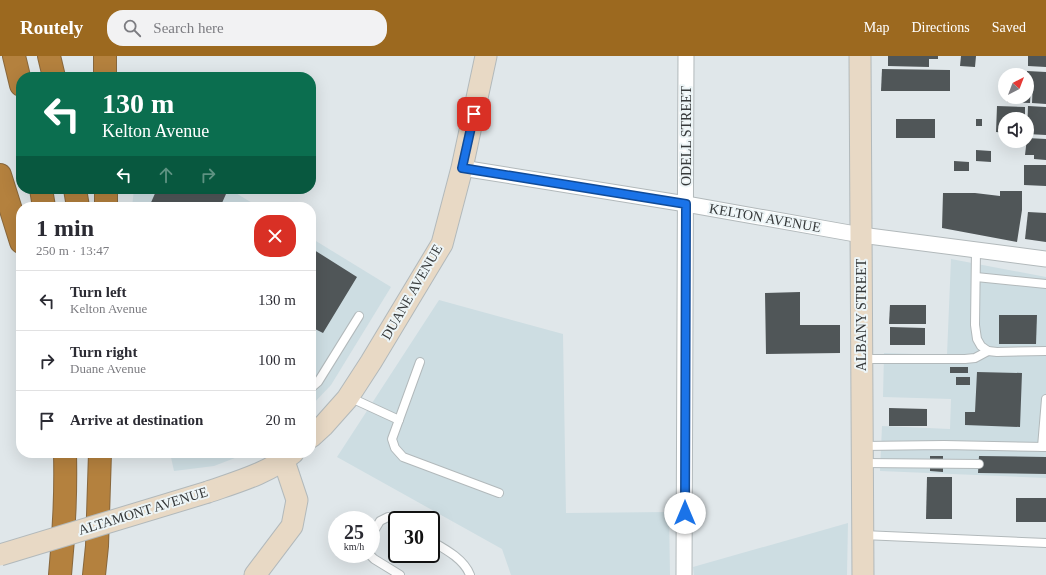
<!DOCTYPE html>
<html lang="en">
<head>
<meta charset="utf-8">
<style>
  :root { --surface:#fff; --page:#f2f2f3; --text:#2b2b33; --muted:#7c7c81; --line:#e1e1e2; --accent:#9c691f }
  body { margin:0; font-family:"Times New Roman",serif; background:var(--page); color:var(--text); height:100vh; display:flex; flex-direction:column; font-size:15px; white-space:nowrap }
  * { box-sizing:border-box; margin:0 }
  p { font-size:13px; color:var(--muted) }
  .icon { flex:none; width:22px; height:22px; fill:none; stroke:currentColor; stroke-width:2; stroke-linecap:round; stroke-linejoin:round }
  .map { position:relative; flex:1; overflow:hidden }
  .details { position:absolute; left:16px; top:146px; width:300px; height:256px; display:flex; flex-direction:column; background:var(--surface); border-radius:16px; box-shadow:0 4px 16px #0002 }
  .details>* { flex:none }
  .top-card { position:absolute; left:16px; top:16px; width:300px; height:122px; border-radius:16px; box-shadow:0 4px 16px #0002; background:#0b6e4f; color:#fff; overflow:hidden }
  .needle { width:26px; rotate:42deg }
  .controls { position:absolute; left:998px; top:12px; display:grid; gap:8px }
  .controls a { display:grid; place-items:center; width:36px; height:36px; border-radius:50%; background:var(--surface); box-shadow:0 4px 16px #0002; font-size:20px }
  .speed { position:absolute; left:328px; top:455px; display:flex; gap:8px; font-size:20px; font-weight:700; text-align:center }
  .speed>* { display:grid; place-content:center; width:52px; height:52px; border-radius:50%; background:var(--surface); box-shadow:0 4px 16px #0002; line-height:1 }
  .speed small { font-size:10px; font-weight:400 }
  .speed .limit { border:2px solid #111; border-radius:6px; background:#fff; color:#111 }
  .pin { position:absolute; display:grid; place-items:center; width:34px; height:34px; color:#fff; margin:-17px; border-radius:8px; box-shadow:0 2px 6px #0006 }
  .me { position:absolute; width:44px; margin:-22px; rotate:0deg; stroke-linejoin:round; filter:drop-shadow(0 0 3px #0008) }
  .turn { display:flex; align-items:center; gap:14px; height:84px; padding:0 20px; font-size:18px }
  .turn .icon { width:52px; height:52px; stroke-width:2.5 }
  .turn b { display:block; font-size:28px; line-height:34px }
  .lanes { display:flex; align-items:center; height:38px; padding:0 20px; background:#0003; justify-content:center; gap:20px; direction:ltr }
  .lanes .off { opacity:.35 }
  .round { display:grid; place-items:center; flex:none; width:42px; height:42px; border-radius:16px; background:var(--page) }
  .summary { display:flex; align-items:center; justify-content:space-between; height:68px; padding:0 20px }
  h1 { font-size:24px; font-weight:700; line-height:30px }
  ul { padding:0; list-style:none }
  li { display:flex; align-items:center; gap:12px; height:60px; padding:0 20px; border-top:1px solid var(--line) }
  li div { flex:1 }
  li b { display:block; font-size:15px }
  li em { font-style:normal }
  header { display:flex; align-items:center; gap:24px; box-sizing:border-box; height:56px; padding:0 20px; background:var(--accent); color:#fff }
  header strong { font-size:19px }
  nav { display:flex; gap:22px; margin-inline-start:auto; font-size:14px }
  .search { width:280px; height:36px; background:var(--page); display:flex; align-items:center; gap:10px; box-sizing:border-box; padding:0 14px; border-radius:16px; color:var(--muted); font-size:15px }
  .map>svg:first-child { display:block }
  .built { fill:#cddde2 }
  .building { fill:#505658 }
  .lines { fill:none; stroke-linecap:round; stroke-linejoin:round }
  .lane-casing { stroke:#b2b9bb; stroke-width:10 }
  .street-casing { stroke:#b2b9bb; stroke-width:17 }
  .secondary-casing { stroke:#b2b9bb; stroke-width:23 }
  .highway-casing { stroke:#88673c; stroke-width:24 }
  .lane { stroke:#fff; stroke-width:8 }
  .street { stroke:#fff; stroke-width:15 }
  .secondary { stroke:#e8d9c5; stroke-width:21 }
  .highway { stroke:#b4813e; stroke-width:22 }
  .secondary-bridge-casing { stroke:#b2b9bb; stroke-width:23; stroke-linecap:butt }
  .secondary-bridge { stroke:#e8d9c5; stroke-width:21 }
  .route-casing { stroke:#114b97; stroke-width:10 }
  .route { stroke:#1a73e8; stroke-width:7 }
  .labels { text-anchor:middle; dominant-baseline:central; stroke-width:4; stroke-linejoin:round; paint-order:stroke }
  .street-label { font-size:14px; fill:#353839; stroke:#edf5f7 }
</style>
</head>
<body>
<header>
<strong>Routely</strong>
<div class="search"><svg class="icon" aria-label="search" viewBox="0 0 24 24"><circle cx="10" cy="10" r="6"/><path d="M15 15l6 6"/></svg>Search here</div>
<nav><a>Map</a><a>Directions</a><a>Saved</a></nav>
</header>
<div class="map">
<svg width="1046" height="519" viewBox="0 0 1046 519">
  <rect width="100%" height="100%" fill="#e0e7ea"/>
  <!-- built -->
  <g class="built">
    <polygon points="134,133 229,133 259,151 132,151"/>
    <polygon points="311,182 391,231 331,329 311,350"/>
    <polygon points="951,203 1046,221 1046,422 880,415 882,370 950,373 951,343 883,341 884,297 947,299"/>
    <polygon points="439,244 563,278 566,457 669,456 670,519 511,519 502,493 337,401"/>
    <polygon points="170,397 248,397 214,410 174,415"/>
    <polygon points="848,467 847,519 694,519 693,511"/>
  </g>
  <!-- building -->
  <g class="building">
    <polygon points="888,0 938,0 938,3 929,3 929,11 888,10"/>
    <polygon points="961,0 976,0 975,11 960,10"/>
    <polygon points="1028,0 1046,0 1046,11 1028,10"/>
    <polygon points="882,13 950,14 950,35 881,35"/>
    <polygon points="1027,15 1046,16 1046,48 1032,47 1033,26 1027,25"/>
    <polygon points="1027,28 1031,28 1030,47 1007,46 1007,41 1027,41"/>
    <polygon points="997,50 1025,51 1025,63 1005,63 1005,77 996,76"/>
    <polygon points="1028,50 1046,51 1046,79 1027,78"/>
    <rect x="896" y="63" width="39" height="19"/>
    <rect x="976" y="63" width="6" height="7"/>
    <polygon points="1027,82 1046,83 1046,104 1034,103 1034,99 1025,99"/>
    <polygon points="976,94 991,95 991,106 976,105"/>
    <polygon points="954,105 969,106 969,115 954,115"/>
    <polygon points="1024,109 1046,109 1046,130 1024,129"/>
    <polygon points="157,133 214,133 226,138 222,147 230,151 149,151"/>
    <polygon points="1000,135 1022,135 1022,154 1017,186 942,172 943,137 975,137 1000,140"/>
    <polygon points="1028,156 1046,157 1046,186 1025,183"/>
    <polygon points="311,192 357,221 323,277 311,271 311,267 313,264 311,263"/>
    <polygon points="800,236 800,269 840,269 840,297 766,298 765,237"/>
    <polygon points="890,249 926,249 926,268 889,268"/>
    <polygon points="999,259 1037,259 1036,288 999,288"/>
    <polygon points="890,271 925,272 925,289 890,289"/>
    <rect x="950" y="311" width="18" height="6"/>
    <polygon points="977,316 1022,317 1020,371 965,369 965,356 975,356"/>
    <rect x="956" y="321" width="14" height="8"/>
    <polygon points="889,352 927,353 927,370 889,370"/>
    <polygon points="930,400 943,400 943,416 930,415"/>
    <polygon points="979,400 1046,401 1046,418 978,417"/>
    <polygon points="927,421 952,421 952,463 926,463"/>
    <rect x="1016" y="442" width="30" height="24"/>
  </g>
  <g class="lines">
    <defs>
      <g id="lane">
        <polyline points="976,194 975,269 977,283 981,290 988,295 997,296 1046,295"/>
        <polyline points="976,221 1046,228"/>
        <polyline points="862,303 965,303 975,302 988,295"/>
        <polyline points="420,306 392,383 395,392 403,401 499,437"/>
        <polyline points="311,332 318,326 359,260"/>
        <polyline points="349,341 399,364"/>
        <polyline points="863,390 944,389 1046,391"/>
        <polyline points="1042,391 1046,343"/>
        <polyline points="863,407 979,408"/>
        <polyline points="863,479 1046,487"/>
        <polyline points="371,480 380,465 388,461 397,465"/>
        <path d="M431,485C445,493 464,503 470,519"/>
        <polyline points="369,498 374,503 400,519"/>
      </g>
      <g id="street">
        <polyline points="462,112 686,148 861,179 1046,203"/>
        <polyline points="684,519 686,0"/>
      </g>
      <g id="secondary">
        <polyline points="860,0 863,519"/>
        <polyline points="311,381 323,370 347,343 371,306 442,188 462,112 486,0"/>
        <path d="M208,436C237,426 269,417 293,397"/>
        <polyline points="255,519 292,470 297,444 284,405"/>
      </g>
      <g id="highway">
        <polyline points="14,0 21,29"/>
        <polyline points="49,0 54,21"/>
        <polyline points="105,0 105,21"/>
        <polyline points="0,119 21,186"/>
        <polyline points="41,133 44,151"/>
        <polyline points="75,133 78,151"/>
        <polyline points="106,133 106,151"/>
        <path d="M60,519C64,478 66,438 65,397"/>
        <polyline points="94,519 97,490 100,397"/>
      </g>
    </defs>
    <!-- lane casing -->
    <use href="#lane" class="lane-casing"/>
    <!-- street casing -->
    <use href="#street" class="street-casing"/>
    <!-- secondary casing -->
    <use href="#secondary" class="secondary-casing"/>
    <!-- highway casing -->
    <use href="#highway" class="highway-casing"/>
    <!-- lane -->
    <use href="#lane" class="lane"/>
    <!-- street -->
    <use href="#street" class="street"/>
    <!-- secondary -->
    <use href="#secondary" class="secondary"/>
    <!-- highway -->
    <use href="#highway" class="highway"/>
    <defs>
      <polyline id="secondary-bridge" points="0,499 208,436"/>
    </defs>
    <!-- secondary-bridge casing -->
    <use href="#secondary-bridge" class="secondary-bridge-casing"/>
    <!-- secondary-bridge -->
    <use href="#secondary-bridge" class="secondary-bridge"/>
  </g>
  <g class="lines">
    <defs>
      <polyline id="route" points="474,58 462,112 686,148 685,457"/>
    </defs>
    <!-- route casing -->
    <use href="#route" class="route-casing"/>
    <!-- route -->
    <use href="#route" class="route"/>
  </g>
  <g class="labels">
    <!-- street labels -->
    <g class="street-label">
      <text transform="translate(686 80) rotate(-90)">ODELL STREET</text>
      <text transform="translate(765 162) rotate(10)">KELTON AVENUE</text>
      <text transform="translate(412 236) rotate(-60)">DUANE AVENUE</text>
      <text transform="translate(861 259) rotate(-90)">ALBANY STREET</text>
      <text transform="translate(143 455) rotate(-17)">ALTAMONT AVENUE</text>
    </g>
  </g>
</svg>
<div class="controls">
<a><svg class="needle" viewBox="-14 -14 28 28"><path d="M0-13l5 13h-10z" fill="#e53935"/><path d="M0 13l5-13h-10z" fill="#7c7c81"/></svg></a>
<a><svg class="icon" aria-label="sound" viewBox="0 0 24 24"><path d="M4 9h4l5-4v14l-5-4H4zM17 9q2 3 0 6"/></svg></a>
</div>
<div class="speed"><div>25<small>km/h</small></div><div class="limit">30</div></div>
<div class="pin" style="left:474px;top:58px;background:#d93025"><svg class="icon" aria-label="arrive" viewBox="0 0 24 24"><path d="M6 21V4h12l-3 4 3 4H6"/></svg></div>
<svg class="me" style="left:685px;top:457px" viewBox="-20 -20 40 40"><circle r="19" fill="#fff"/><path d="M0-13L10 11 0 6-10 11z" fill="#1a73e8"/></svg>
<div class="top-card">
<div class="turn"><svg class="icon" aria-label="left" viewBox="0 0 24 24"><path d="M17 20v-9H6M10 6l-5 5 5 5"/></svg><div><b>130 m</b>Kelton Avenue</div></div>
<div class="lanes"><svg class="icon" aria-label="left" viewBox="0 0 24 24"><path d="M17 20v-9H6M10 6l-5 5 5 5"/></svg><svg class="icon off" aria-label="ahead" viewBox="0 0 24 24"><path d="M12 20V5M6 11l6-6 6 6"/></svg><svg class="icon off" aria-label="right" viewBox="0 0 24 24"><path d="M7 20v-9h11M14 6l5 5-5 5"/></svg></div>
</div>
<section class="details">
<div class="summary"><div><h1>1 min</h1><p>250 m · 13:47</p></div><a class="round" style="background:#d93025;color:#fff"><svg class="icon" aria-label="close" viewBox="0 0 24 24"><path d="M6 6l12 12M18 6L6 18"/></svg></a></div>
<ul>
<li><svg class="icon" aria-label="left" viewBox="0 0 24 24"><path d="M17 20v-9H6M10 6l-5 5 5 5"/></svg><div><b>Turn left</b><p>Kelton Avenue</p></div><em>130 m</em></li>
<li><svg class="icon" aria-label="right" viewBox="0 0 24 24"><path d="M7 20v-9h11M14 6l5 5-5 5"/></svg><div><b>Turn right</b><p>Duane Avenue</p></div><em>100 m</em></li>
<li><svg class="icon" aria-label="arrive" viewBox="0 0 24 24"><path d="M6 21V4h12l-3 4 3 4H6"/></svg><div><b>Arrive at destination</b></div><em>20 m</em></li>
</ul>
</section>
</div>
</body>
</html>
